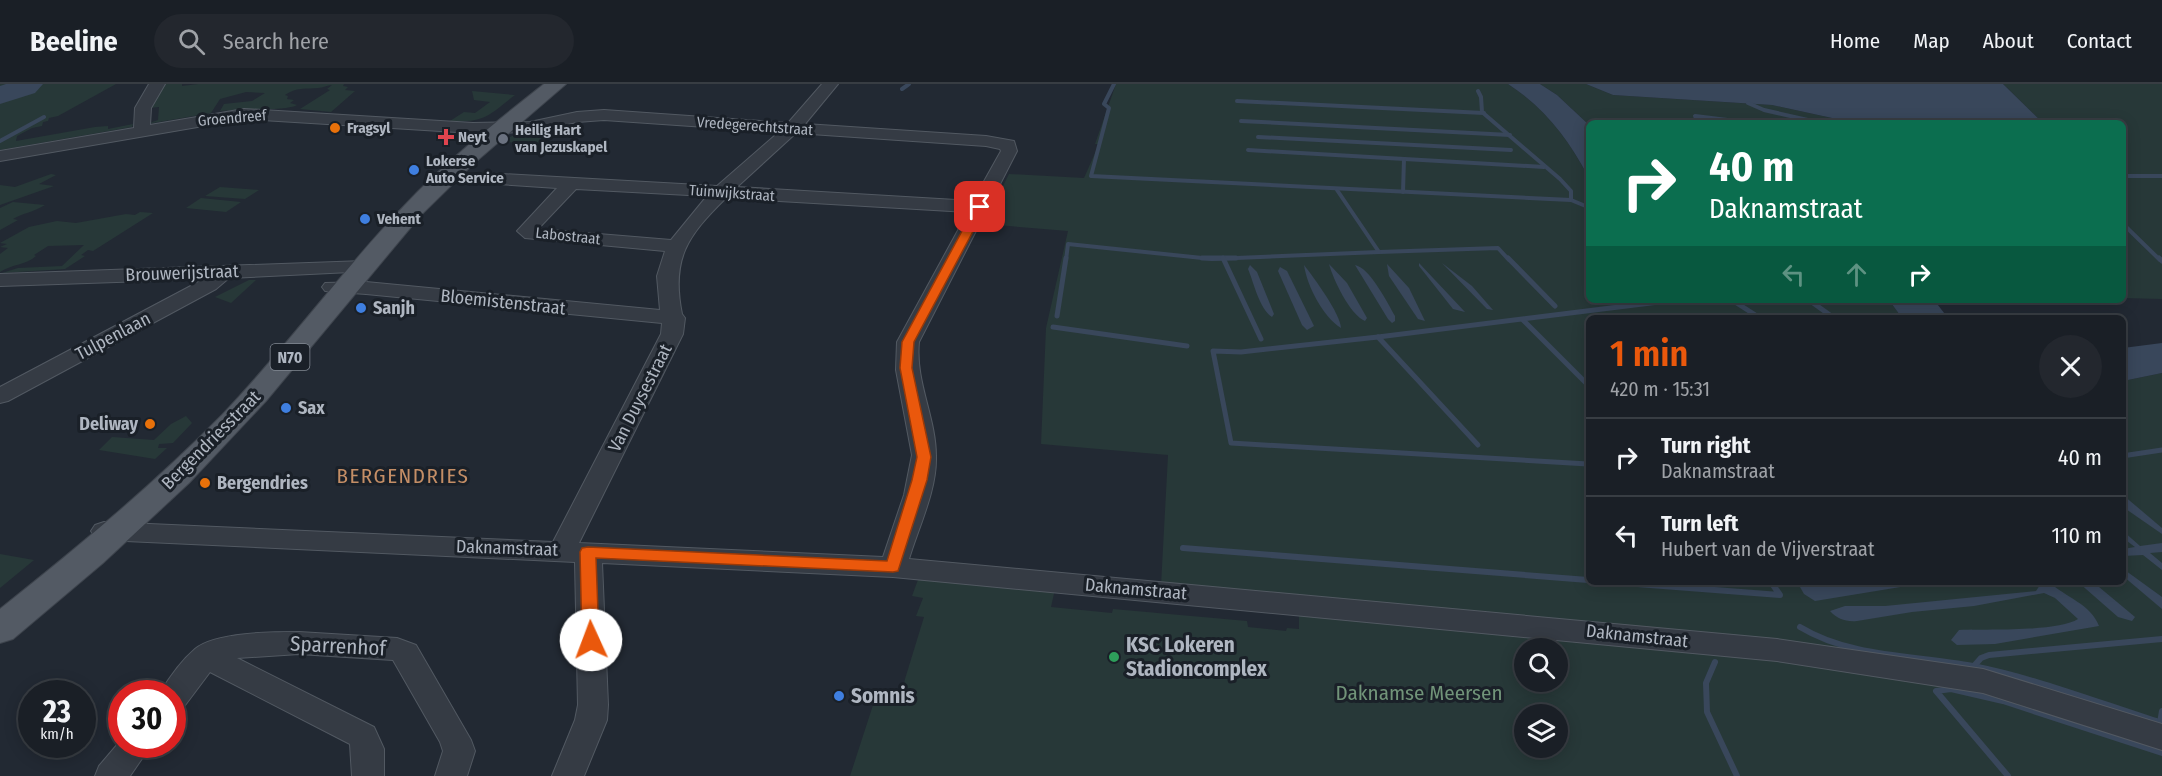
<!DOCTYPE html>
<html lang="en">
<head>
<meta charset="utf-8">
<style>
  :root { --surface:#1a1f26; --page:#23272e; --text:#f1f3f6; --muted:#9fa2a7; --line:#383d43; --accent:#ea580c }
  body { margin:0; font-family:"Fira Sans Condensed",sans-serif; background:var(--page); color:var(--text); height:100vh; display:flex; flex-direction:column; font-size:22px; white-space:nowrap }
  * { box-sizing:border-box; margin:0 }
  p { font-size:20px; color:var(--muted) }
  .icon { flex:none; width:33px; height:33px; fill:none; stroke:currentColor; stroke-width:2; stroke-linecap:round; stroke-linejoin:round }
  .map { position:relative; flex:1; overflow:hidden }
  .details { position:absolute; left:1586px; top:231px; width:540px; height:270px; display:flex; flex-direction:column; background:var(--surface); border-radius:9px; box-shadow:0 3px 15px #0003,0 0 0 2px var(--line) }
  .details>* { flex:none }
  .guide { position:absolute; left:1586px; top:36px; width:540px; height:183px; border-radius:9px; box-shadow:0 3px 15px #0003,0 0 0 2px var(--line); background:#0b6e4f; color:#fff; overflow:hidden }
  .tools { position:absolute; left:1514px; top:554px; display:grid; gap:12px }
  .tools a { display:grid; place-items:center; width:54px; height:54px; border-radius:50%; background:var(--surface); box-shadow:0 3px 15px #0003,0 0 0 2px var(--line); font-size:30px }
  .speed { position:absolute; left:18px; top:596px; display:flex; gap:12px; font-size:30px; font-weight:700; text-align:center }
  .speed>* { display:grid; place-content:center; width:78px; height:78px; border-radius:50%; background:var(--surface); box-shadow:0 3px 15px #0003,0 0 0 2px var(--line); line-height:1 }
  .speed small { font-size:15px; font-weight:400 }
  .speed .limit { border:9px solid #d22; background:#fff; color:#111 }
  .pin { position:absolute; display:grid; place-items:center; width:51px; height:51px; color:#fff; margin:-26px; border-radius:12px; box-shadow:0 3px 9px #0006 }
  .me { position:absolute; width:66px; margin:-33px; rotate:358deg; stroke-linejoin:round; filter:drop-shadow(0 0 4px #0008) }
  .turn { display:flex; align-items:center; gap:21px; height:126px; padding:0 24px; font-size:27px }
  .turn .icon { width:78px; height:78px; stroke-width:2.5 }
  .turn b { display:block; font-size:42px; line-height:51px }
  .lanes { display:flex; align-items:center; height:57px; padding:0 24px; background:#0003; justify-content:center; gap:30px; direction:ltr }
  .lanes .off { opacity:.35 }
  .round { display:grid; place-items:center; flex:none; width:63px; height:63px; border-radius:32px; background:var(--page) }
  .headline { display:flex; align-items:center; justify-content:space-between; height:102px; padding:0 24px }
  h1 { font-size:36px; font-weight:600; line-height:45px; color:var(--accent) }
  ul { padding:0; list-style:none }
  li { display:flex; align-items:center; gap:18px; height:78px; padding:0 24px; border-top:2px solid var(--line) }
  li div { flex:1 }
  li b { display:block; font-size:22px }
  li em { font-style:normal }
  header { display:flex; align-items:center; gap:36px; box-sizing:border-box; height:84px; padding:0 30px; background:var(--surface); border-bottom:2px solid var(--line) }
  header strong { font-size:28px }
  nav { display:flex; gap:33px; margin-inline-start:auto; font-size:21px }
  .search { width:420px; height:54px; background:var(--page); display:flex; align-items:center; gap:15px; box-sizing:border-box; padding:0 21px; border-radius:33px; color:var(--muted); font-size:22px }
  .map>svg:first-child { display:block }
  .green { fill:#273838; fill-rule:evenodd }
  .water { fill:#39475b }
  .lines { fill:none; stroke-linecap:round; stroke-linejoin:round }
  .stream-far2 { stroke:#39475b; stroke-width:4 }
  .stream-far1 { stroke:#39475b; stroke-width:5 }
  .stream { stroke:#39475b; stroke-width:6 }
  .minor-casing { stroke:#525962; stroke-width:2 }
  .major-casing { stroke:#3e444d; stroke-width:2 }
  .minor { fill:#353b44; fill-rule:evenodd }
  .major { fill:#535a64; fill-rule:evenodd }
  .route { fill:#ea580c; stroke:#983908; stroke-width:1.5 }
  .food-dot { fill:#e8710a; stroke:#1a2028; stroke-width:2 }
  .health-dot { fill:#e0444e; stroke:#1a2028; stroke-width:2 }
  .worship-dot { fill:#6b7280; stroke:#1a2028; stroke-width:2 }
  .shop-dot { fill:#3f7fe0; stroke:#1a2028; stroke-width:2 }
  .leisure-dot { fill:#2e9e5b; stroke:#1a2028; stroke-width:2 }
  .labels { text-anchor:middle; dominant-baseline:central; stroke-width:6; stroke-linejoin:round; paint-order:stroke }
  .far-street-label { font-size:15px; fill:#afb6c1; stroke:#1a2028 }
  .far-poi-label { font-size:15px; font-weight:bold; fill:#afb6c1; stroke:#1a2028; text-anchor:start }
  .shield { fill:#1a2028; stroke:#828993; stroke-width:1.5 }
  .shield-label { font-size:16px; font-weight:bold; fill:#afb6c1 }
  .street-label { font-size:18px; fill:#afb6c1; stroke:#1a2028 }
  .poi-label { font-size:18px; font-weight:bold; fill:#afb6c1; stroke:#1a2028; text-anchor:start }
  .quarter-label { font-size:21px; letter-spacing:1.5px; fill:#c48e66; stroke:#1a2028 }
  .near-poi-label { font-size:21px; font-weight:bold; fill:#afb6c1; stroke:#1a2028; text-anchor:start }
  .near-street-label { font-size:21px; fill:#afb6c1; stroke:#1a2028 }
  .near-park-label { font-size:21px; fill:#719479; stroke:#1a2028 }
</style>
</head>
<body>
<header>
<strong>Beeline</strong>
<div class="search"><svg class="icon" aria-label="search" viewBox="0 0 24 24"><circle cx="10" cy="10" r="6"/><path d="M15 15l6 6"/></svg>Search here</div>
<nav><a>Home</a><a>Map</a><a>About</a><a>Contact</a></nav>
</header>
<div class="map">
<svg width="2162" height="692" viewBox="0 0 2162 692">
  <rect width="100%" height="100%" fill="#222933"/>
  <!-- green -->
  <g class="green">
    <polygon points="0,0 116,0 58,32 49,34 48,37 43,38 42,42 32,44 17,52 16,57 95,43 108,42 108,45 133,40 132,43 0,66"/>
    <path d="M161,0H182V2L198,0H344L343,2L348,3L345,6L355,7L331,28L300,25L330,6L327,5L332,1C327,1 323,4 318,4C306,5 296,3 285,11L288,12L287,15L294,16L290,19L297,21C288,27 236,25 220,27L224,20L252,17L265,9L246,8L220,15L211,29L147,40L158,36L159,23L149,24Z"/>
    <path d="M1116,0H1508C1545,24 1568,55 1588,92V216H1889L1902,234H1588V498H2122L2123,297L2162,289V648L2011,600L1161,502L1168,371L1041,360L1046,244L1068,147L984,140L1009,90L1084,94L1099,60H1095Z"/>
    <polygon points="1540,0 1586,0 1613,11 1772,21 1855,39 1826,39 1776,28 1785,32 1813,39 1740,39 1696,33 1698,39 1588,40 1557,11"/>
    <polygon points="2003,0 2162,0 2162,215 2123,214 2122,39 2043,39"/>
    <path d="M472,7L514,11H515C489,31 485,39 450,37L464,28L475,29L490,18L474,16Z"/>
    <path d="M541,47L543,50L538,52L546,60L503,58C512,48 529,50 541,47Z"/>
    <polygon points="51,90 56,91 39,100 54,102 0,121 0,101 15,103"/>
    <polygon points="220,103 259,106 245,115 205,112"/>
    <polygon points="201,114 241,118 226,128 186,124"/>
    <path d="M13,118L45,121C34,128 23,129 13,135L18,136L0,146V124Z"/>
    <path d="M140,128L153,129L93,167L88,166L81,171L85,172L65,185L2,189L18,184L62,182L84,161L48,162L34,171L36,172C26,181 12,180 0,188V170L8,164L0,163L7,160L0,159L29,143L57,137L76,139L126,130L135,131Z"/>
    <polygon points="249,196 256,196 231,219 215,213"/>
    <polygon points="186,332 192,339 173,359 159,360 158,364 167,364 155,375 99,366 112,353 154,356 171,340"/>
    <polygon points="0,470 34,476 0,504"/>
    <path d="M919,493L1055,505L1051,523L1112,529L1113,525L1247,537L1248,543L1286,547L1287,544L1299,545V527L1524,547L1932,594L2162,659V692H850L874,618L900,621L905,595L924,533L916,532L923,514L912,512ZM1524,564H1557V597H1524ZM1524,630H1557V663H1524Z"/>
  </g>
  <!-- water -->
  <g class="water">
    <polygon points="6,0 43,0 35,9 0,20 0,2"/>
    <path d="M1508,0H1540L1557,11L1588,40V92C1568,55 1545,24 1508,0Z"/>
    <polygon points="1586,0 2003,0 2043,39 1855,39 1772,21 1613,11"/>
    <polygon points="1419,179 1465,228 1453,225 1419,182"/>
    <polygon points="1442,179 1472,202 1493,226 1487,225"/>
    <path d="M1329,180L1347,199L1367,234L1365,237C1350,231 1333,195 1329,180Z"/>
    <polygon points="1387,180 1409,204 1425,237 1418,235 1389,192"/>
    <path d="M1250,181L1257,188L1274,230L1272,233C1259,224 1254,199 1248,185Z"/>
    <path d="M1304,181C1314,194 1340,229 1341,244C1323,233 1307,202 1304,181Z"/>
    <path d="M1355,181C1370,184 1387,218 1395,232V237L1392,239L1388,235Z"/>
    <polygon points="1280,183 1287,187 1314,242 1307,246 1302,241 1278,187"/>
    <polygon points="1889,216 1934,216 1948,234 1902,234"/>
    <polygon points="2162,259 2162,289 2123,297 2123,264"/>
    <polygon points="2123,411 2162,444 2162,450 2123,423"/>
    <polygon points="2123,447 2140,462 2162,459 2162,468 2150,469 2162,479 2162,486 2143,471 2123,472 2123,465 2135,463 2123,454"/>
    <polygon points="2122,484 2162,513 2162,525 2123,492"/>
    <polygon points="1822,498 1931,498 1815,517 1804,510 1800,503"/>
    <path d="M2037,498H2049C2065,513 2091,520 2099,542L1995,560L1957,561L1951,556L1959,546C1986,545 2058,548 2078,535L2055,514L2044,509L1974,522L1912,528L1857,537C1846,538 1837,535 1830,527L1845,522H1885L2036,507L2040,501Z"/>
    <polygon points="2078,498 2093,498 2135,533 2132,537 2118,533"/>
  </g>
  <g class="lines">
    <!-- stream-far2 -->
    <g class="stream-far2">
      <polyline points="1114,0 1104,20 1109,24 1091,92 1571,116 1588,123"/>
      <polyline points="902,5 909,0"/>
      <polyline points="1478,7 1481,13 1482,28 1560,95 1571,107 1571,116"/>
      <polyline points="1237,17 1484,29"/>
      <polyline points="1748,19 1764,26 1821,39"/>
      <polyline points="1241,37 1510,51"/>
      <polyline points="1698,39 1695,32 1752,39"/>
      <polyline points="1258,53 1511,66"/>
      <polyline points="0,57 44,33"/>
      <polyline points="1248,66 1544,83"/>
      <polyline points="2122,92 2162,92"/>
      <polyline points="1337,106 1379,168 1498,164 1509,176"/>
      <polyline points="1403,108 1404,75"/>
      <polyline points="2122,139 2160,176"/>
      <polyline points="1066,176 1068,160 1212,175 1379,168"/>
    </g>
    <!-- stream-far1 -->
    <g class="stream-far1">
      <polyline points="1202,174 1236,174"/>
      <polyline points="1223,174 1261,255"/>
      <polyline points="1508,174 1555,222"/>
      <polyline points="2159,174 2162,177"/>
      <polyline points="1732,216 1760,234"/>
      <polyline points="1809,216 1834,234"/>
      <polyline points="1057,232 1066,174"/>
      <polyline points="1523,236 1588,301"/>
      <polyline points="1053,243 1187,262"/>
      <polyline points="1378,253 1478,361"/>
      <polyline points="2122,372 2162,366"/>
      <polyline points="1588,380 1231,359 1213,267 1241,268 1378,253 1675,216"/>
    </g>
    <!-- stream -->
    <g class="stream">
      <polyline points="1183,464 1588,496"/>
      <polyline points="1611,498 1780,511 1771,498"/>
      <path d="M1800,543C1851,574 1916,571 1973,582C2038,595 2099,619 2162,639"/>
      <polyline points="1715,578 1706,599 1707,628 1737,692"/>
      <polyline points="1974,582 1981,574 1989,571 2162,555"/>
      <polyline points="2160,639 2162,627"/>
      <polyline points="2008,692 1936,607 1951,605 2003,617 2162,669"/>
    </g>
    <defs>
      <g id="minor">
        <path d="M149,0H165L151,24L150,41L244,25L473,39L530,38L577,28L604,26L788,39L822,0H838L805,40L986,52L1014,57L1017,67L919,258C915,298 936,333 936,372C937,406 919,442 909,475L1777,555L1983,585L2162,640V666L1983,609L1777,577L893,493L602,479L608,621L607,636L584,692H552L575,636L578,621L575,478L104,456L95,453L91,447L95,441L104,438L553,458L661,250L662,239L366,210L325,207L322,203L325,199L366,198L660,226L657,192L665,167L525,154L517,147L557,104L484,99L478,98L475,94L478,90L484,89L717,102L779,48L604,36L577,38L530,48L473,49L244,35L0,77V67L134,44L135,24ZM796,49L986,62L1000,65L1001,67L973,117L737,103ZM576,105L707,112L671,156L538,145ZM726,114L968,128L897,258L896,286L912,371L904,411L883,473L579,459L683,250L685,234L682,230C671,175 687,152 726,114Z"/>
        <polygon points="364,177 371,179 374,183 371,187 229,194 216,205 8,317 0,319 0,303 204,195 0,202 0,190"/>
        <path d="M299,548L397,554L416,561L471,656L475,667L467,692H435L443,667L440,658L393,576L299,570L237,574L374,643L384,665V692H352L350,660L210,588L183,624L172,627V609H160C169,594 181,577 195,565C215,548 273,548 299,548Z"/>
        <polygon points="122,655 122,660 152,660 130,692 95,692 99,682"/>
      </g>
      <path id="major" d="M544,0H566L472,81L421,131L266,317L189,399L103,479L13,555L0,559V525C77,464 153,401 222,331C286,264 340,189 404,122C446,77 496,38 544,0Z"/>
    </defs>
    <!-- minor casing -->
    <use href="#minor" class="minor-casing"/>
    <!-- major casing -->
    <use href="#major" class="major-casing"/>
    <!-- minor -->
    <use href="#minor" class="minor"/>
    <!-- major -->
    <use href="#major" class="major"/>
  </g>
  <!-- route -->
  <polygon class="route" points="980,120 986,123 914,258 912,284 931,373 927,396 898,487 893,488 596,474 599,556 597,560 591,562 585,560 582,556 580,468 582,464 588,463 887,477 912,396 917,373 900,284 902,258 975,123"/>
  <!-- markers -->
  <g class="food-dot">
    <circle cx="335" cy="44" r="6"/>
    <circle cx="150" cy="340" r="6"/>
    <circle cx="205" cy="399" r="6"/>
  </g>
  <path class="health-dot" d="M443 44h6v6h6v6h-6v6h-6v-6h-6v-6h6z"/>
  <circle class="worship-dot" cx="503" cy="55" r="6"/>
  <g class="shop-dot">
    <circle cx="414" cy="86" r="6"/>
    <circle cx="365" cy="135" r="6"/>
    <circle cx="361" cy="224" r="6"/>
    <circle cx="286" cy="324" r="6"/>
    <circle cx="839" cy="612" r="6"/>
  </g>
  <circle class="leisure-dot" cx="1114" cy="573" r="6"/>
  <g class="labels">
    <!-- far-street labels -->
    <g class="far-street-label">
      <text transform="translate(232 34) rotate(-5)">Groendreef</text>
      <text transform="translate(755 42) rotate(4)">Vredegerechtstraat</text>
      <text transform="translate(732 109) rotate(4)">Tuinwijkstraat</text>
      <text transform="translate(568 152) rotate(6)">Labostraat</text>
    </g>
    <!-- far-poi labels -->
    <g class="far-poi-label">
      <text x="347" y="44">Fragsyl</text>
      <text x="515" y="46">Heilig Hart<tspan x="515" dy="17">van Jezuskapel</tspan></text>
      <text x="458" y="53">Neyt</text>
      <text x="426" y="77">Lokerse<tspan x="426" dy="17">Auto Service</tspan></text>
      <text x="377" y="135">Vehent</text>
    </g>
    <!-- shield labels -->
    <rect class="shield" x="270.5" y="260" width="39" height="26" rx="4.5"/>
    <g class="shield-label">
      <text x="290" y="273">N70</text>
    </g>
    <!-- street labels -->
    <g class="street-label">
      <text transform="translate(182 189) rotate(-2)">Brouwerijstraat</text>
      <text transform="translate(503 218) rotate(6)">Bloemistenstraat</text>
      <text transform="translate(113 252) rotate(-28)">Tulpenlaan</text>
      <text transform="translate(640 314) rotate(-63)">Van Duysestraat</text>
      <text transform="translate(211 356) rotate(-45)">Bergendriesstraat</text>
      <text transform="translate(507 464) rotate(2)">Daknamstraat</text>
      <text transform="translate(1136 505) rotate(5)">Daknamstraat</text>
      <text transform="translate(1637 552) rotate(6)">Daknamstraat</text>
    </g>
    <!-- poi labels -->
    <g class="poi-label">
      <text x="373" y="224">Sanjh</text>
      <text x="298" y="324">Sax</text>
      <text x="138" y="340" text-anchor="end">Deliway</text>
      <text x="217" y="399">Bergendries</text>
    </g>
    <!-- quarter labels -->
    <g class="quarter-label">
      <text x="403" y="392">BERGENDRIES</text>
    </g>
    <!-- near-poi labels -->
    <g class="near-poi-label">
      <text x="1126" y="561">KSC Lokeren<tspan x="1126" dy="24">Stadioncomplex</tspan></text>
      <text x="851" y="612">Somnis</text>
    </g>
    <!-- near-street labels -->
    <g class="near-street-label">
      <text transform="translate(338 562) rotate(3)">Sparrenhof</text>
    </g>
    <!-- near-park labels -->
    <g class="near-park-label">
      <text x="1419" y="609">Daknamse Meersen</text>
    </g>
  </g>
</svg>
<div class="tools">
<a><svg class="icon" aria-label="search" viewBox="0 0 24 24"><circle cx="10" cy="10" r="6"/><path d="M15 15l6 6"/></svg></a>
<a><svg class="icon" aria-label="layers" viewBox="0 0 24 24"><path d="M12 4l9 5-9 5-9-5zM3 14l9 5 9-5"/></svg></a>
</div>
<div class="speed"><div>23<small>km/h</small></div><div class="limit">30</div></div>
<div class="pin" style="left:980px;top:123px;background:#d93025"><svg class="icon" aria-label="arrive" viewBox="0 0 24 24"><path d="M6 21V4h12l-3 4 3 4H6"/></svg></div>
<svg class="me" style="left:591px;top:556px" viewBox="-20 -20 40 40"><circle r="19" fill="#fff"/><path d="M0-13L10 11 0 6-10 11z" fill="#ea580c"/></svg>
<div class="guide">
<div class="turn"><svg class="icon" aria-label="right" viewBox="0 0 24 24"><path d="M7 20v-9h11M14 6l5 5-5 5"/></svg><div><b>40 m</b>Daknamstraat</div></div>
<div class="lanes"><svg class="icon off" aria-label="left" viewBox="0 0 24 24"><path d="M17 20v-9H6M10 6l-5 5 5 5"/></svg><svg class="icon off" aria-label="ahead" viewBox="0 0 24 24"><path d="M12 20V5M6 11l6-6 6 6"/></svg><svg class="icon" aria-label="right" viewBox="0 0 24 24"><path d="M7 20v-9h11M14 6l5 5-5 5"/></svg></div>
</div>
<section class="details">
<div class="headline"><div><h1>1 min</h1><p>420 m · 15:31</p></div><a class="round"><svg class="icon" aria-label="close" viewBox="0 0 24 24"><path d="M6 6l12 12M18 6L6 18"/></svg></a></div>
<ul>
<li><svg class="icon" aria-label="right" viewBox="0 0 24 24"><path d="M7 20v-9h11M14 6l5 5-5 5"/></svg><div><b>Turn right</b><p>Daknamstraat</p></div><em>40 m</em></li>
<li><svg class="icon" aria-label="left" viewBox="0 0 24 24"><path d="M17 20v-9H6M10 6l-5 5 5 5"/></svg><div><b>Turn left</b><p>Hubert van de Vijverstraat</p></div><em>110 m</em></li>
</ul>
</section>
</div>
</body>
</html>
